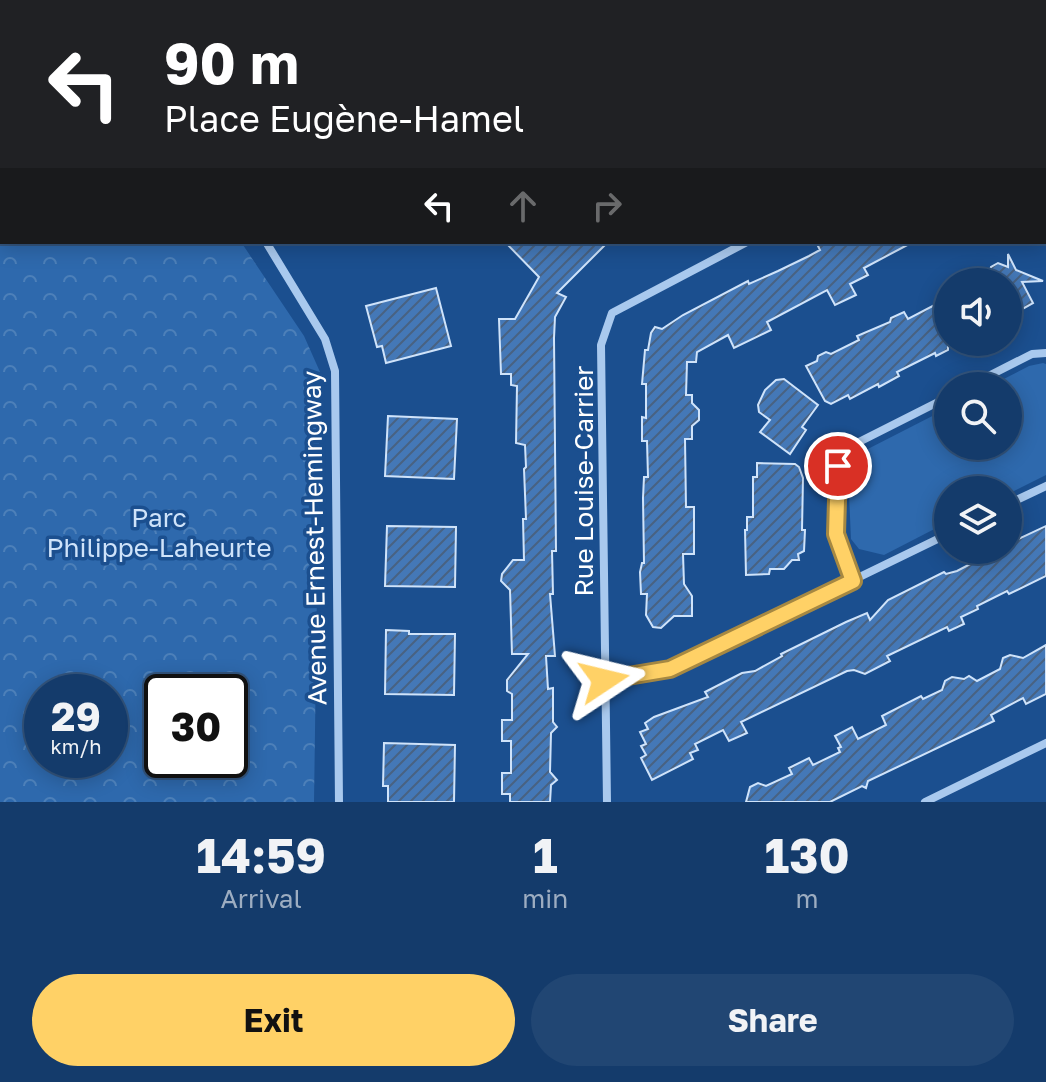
<!DOCTYPE html>
<html lang="en">
<head>
<meta charset="utf-8">
<style>
  :root { --surface:#143b6b; --page:#214673; --text:#f1f3f6; --muted:#9dadc1; --line:#33557e; --accent:#ffd166 }
  body { margin:0; font-family:"Golos Text",sans-serif; background:var(--page); color:var(--text); height:100vh; display:flex; flex-direction:column; font-size:30px; white-space:nowrap }
  * { box-sizing:border-box; margin:0 }
  p { font-size:26px; color:var(--muted) }
  .icon { flex:none; width:44px; height:44px; fill:none; stroke:currentColor; stroke-width:2; stroke-linecap:round; stroke-linejoin:round }
  .map { position:relative; height:802px; overflow:hidden }
  .drawer { display:flex; flex-direction:column; background:var(--surface); flex:1 }
  .drawer>* { flex:none }
  .top-card { position:absolute; left:0px; top:0px; width:1046px; height:244px; box-shadow:0 4px 20px #0003,0 0 0 2px var(--line); background:#202124; color:#fff; overflow:hidden }
  .buttons { position:absolute; left:934px; top:268px; display:grid; gap:16px }
  .buttons a { display:grid; place-items:center; width:88px; height:88px; border-radius:50%; background:var(--surface); box-shadow:0 4px 20px #0003,0 0 0 2px var(--line); font-size:40px }
  .speed { position:absolute; left:24px; top:674px; display:flex; gap:16px; font-size:40px; font-weight:700; text-align:center }
  .speed>* { display:grid; place-content:center; width:104px; height:104px; border-radius:50%; background:var(--surface); box-shadow:0 4px 20px #0003,0 0 0 2px var(--line); line-height:1 }
  .speed small { font-size:20px; font-weight:400 }
  .speed .limit { border:4px solid #111; border-radius:12px; background:#fff; color:#111 }
  .pin { position:absolute; display:grid; place-items:center; width:68px; height:68px; color:#fff; margin:-34px; border:4px solid #fff; border-radius:50%; box-shadow:0 2px 8px #0007 }
  .me { position:absolute; width:88px; margin:-44px; rotate:80deg; stroke-linejoin:round; filter:drop-shadow(0 0 6px #0008) }
  .turn { display:flex; align-items:center; gap:28px; height:168px; padding:0 32px; font-size:36px }
  .turn .icon { width:104px; height:104px; stroke-width:2.5 }
  .turn b { display:block; font-size:56px; line-height:68px }
  .lanes { display:flex; align-items:center; height:76px; padding:0 32px; background:#0003; justify-content:center; gap:40px; direction:ltr }
  .lanes .off { opacity:.35 }
  .eta { display:flex; justify-content:space-evenly; align-items:center; height:136px; text-align:center }
  .eta b { font-size:48px; font-weight:700; line-height:56px }
  .action { display:flex; gap:16px; margin-top:auto; padding:16px 32px }
  .action a { flex:1; height:92px; border-radius:48px; background:var(--accent); color:#111; font-size:32px; font-weight:700; line-height:92px; text-align:center }
  .action a+a { background:var(--page); color:var(--text) }
  .map>svg:first-child { display:block }
  .grass { fill:#2e69ad }
  .park { fill:url(#park-crowns); fill-rule:evenodd }
  .building { fill:url(#building-hatch); stroke:#cfe3fa; stroke-width:2 }
  .lines { fill:none; stroke-linecap:round; stroke-linejoin:round }
  .minor { stroke:#a9c9ee; stroke-width:8 }
  .route-casing { stroke:#a68842; stroke-width:20 }
  .route { stroke:#ffd166; stroke-width:14 }
  .labels { text-anchor:middle; dominant-baseline:central; stroke-width:7; stroke-linejoin:round; paint-order:stroke }
  .street-label { font-size:26px; fill:#fff; stroke:#1b4f8f }
  .park-label { font-size:26px; fill:#cfe3fa; stroke:#1b4f8f }
</style>
</head>
<body>
<div class="map">
<svg width="1046" height="802" viewBox="0 0 1046 802">
  <defs>
    <pattern id="park-crowns" width="20" height="18" patternUnits="userSpaceOnUse" patternTransform="scale(2)"><rect width="20" height="18" fill="#2e69ad"/><path d="M2 6a3 3 0 1 1 6 0M12 15a3 3 0 1 1 6 0" fill="none" stroke="#4d80b9"/></pattern>
    <pattern id="building-hatch" width="6" height="6" patternUnits="userSpaceOnUse" patternTransform="scale(2)"><rect width="6" height="6" fill="#4478b7"/><path d="M-1 1l2-2M0 6l6-6M5 7l2-2" fill="none" stroke="#486282"/></pattern>
  </defs>
  <rect width="100%" height="100%" fill="#1b4f8f"/>
  <!-- grass -->
  <polygon class="grass" points="1043,363 1046,364 1046,475 1008,494 1008,490 948,490 948,522 884,555 859,549 851,539 848,472 858,454 948,408 948,446 1008,446 1008,386 990,386 1029,366"/>
  <!-- park -->
  <path class="park" d="M0,0L79,2H2V242H241L304,336L320,372L314,802H0ZM42,692H110V760H42ZM162,692H230V760H162Z"/>
  <!-- building -->
  <g class="building">
    <polygon points="505,242 608,242 557,293 566,297 555,317 554,338 556,551 552,551 553,594 550,594 555,656 546,656 548,689 553,688 553,722 557,727 551,733 550,772 557,780 551,785 550,802 510,802 510,794 502,794 502,773 511,773 511,741 502,741 502,720 512,720 512,694 507,691 507,680 528,654 512,654 510,590 501,581 502,574 513,560 524,560 523,519 526,519 524,469 526,467 525,445 516,443 517,386 511,385 511,374 501,374 499,319 515,319 539,277"/>
    <polygon points="816,242 913,242 864,268 868,275 850,284 856,295 835,305 827,290 767,322 771,330 734,348 728,335 697,352 696,362 687,362 686,395 692,395 692,403 699,410 699,420 692,426 692,439 685,439 686,507 694,507 694,554 683,554 684,584 692,596 692,616 674,616 661,628 653,627 646,615 647,594 641,594 640,572 642,563 644,563 643,498 644,477 648,477 647,441 642,441 642,417 646,418 646,384 642,384 645,350 648,350 651,333 655,327 662,329 683,315 748,281 749,284 778,271 809,256 820,250"/>
    <polygon points="1008,254 1016,270 1043,281 1022,282 1033,303 1008,317 1008,282 987,282 991,267 998,263 1008,267"/>
    <polygon points="436,288 451,346 386,363 382,346 377,347 366,306"/>
    <polygon points="948,298 948,350 936,356 935,353 897,372 899,376 879,387 878,384 850,399 848,395 831,404 825,401 806,366 817,361 818,356 826,352 831,354 859,340 857,336 890,322 891,318 904,312 908,319"/>
    <polygon points="784,379 818,405 802,427 806,430 790,454 760,432 770,420 759,412 758,405 765,390 776,380"/>
    <polygon points="388,416 457,419 454,479 385,476"/>
    <polygon points="757,463 795,464 799,467 803,478 802,530 805,530 804,551 798,554 799,560 792,560 784,569 770,569 769,574 746,575 745,530 747,530 747,517 753,517 753,477 757,477"/>
    <polygon points="387,526 456,527 455,587 385,586"/>
    <polygon points="1046,526 1046,576 1009,594 1007,591 977,606 978,609 961,617 964,624 949,631 947,627 887,656 890,661 865,674 854,670 847,671 741,722 747,733 729,741 723,730 695,744 698,750 690,753 693,759 652,780 641,758 646,755 641,746 646,744 640,732 648,729 645,723 654,717 708,697 705,692 742,673 755,671 782,656 781,654 846,622 867,613 870,620 888,600 944,572 946,574 957,571 978,560 979,555 993,550 1008,550 1008,544"/>
    <polygon points="386,630 409,631 409,634 455,634 454,695 385,694"/>
    <polygon points="1046,645 1046,694 1026,704 1023,698 991,715 994,721 868,781 866,788 862,786 830,802 746,802 750,787 758,783 766,786 792,774 789,768 809,758 813,765 840,752 838,748 841,747 835,736 852,727 858,739 886,725 882,716 921,696 923,699 942,690 945,681 952,677 964,679 969,676 977,681 1000,669 1003,658 1010,655 1023,658"/>
    <polygon points="384,743 455,745 454,802 388,802 388,786 383,786"/>
  </g>
  <g class="lines">
    <!-- minor -->
    <g class="minor">
      <polyline points="108,0 109,2"/>
      <polyline points="378,0 379,2"/>
      <polyline points="679,2 683,0"/>
      <polyline points="1044,85 1046,84"/>
      <polyline points="266,242 325,339 335,371 339,802"/>
      <polyline points="969,386 1032,354 1046,353"/>
      <polyline points="1008,504 1046,486"/>
      <polyline points="853,581 836,534 838,466 849,447 948,397"/>
      <polyline points="604,680 670,669 948,534"/>
      <polyline points="607,802 601,345 612,313 747,242"/>
      <polyline points="925,802 1046,743"/>
    </g>
  </g>
  <g class="lines">
    <defs>
      <polyline id="route" points="604,680 670,669 853,581 836,534 838,466"/>
    </defs>
    <!-- route casing -->
    <use href="#route" class="route-casing"/>
    <!-- route -->
    <use href="#route" class="route"/>
  </g>
  <g class="labels">
    <!-- street labels -->
    <g class="street-label">
      <text transform="translate(583 481) rotate(-90)">Rue Louise-Carrier</text>
      <text transform="translate(314 538) rotate(-91)">Avenue Ernest-Hemingway</text>
    </g>
    <!-- park labels -->
    <g class="park-label">
      <text x="159" y="517">Parc<tspan x="159" dy="30">Philippe-Laheurte</tspan></text>
    </g>
  </g>
</svg>
<div class="buttons">
<a><svg class="icon" aria-label="sound" viewBox="0 0 24 24"><path d="M4 9h4l5-4v14l-5-4H4zM17 9q2 3 0 6"/></svg></a>
<a><svg class="icon" aria-label="search" viewBox="0 0 24 24"><circle cx="10" cy="10" r="6"/><path d="M15 15l6 6"/></svg></a>
<a><svg class="icon" aria-label="layers" viewBox="0 0 24 24"><path d="M12 4l9 5-9 5-9-5zM3 14l9 5 9-5"/></svg></a>
</div>
<div class="speed"><div>29<small>km/h</small></div><div class="limit">30</div></div>
<div class="pin" style="left:838px;top:466px;background:#d93025"><svg class="icon" aria-label="arrive" viewBox="0 0 24 24"><path d="M6 21V4h12l-3 4 3 4H6"/></svg></div>
<svg class="me" style="left:604px;top:680px" viewBox="-20 -20 40 40"><path d="M0-17L14 15 0 8-14 15z" fill="#ffd166" stroke="#fff" stroke-width="4"/></svg>
<div class="top-card">
<div class="turn"><svg class="icon" aria-label="left" viewBox="0 0 24 24"><path d="M17 20v-9H6M10 6l-5 5 5 5"/></svg><div><b>90 m</b>Place Eugène-Hamel</div></div>
<div class="lanes"><svg class="icon" aria-label="left" viewBox="0 0 24 24"><path d="M17 20v-9H6M10 6l-5 5 5 5"/></svg><svg class="icon off" aria-label="ahead" viewBox="0 0 24 24"><path d="M12 20V5M6 11l6-6 6 6"/></svg><svg class="icon off" aria-label="right" viewBox="0 0 24 24"><path d="M7 20v-9h11M14 6l5 5-5 5"/></svg></div>
</div>
</div>
<section class="drawer">
<div class="eta">
<div><b>14:59</b><p>Arrival</p></div>
<div><b>1</b><p>min</p></div>
<div><b>130</b><p>m</p></div>
</div>
<div class="action"><a>Exit</a><a>Share</a></div>
</section>
</body>
</html>
